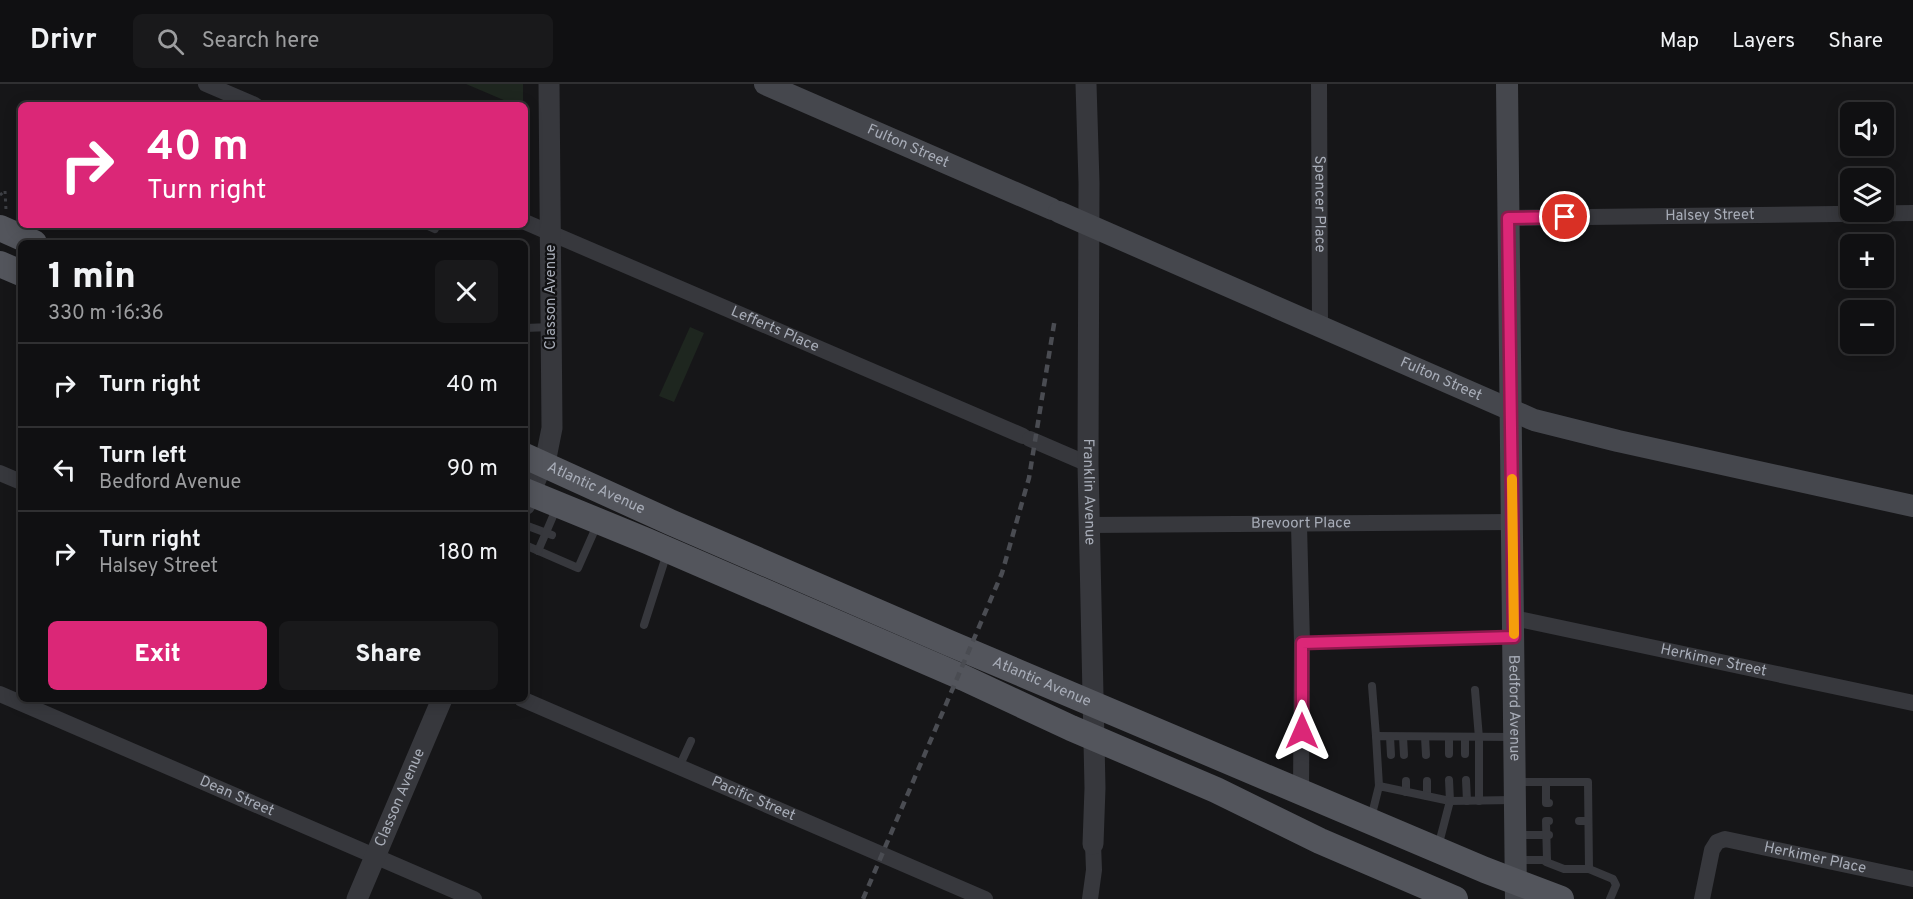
<!DOCTYPE html>
<html lang="en">
<head>
<meta charset="utf-8">
<style>
  :root { --surface:#101012; --page:#19191b; --text:#f1f3f6; --muted:#9c9d9f; --line:#303032; --accent:#db2777 }
  body { margin:0; font-family:Overpass,sans-serif; background:var(--page); color:var(--text); height:100vh; display:flex; flex-direction:column; font-size:22px; white-space:nowrap }
  * { box-sizing:border-box; margin:0 }
  p { font-size:20px; color:var(--muted) }
  .icon { flex:none; width:33px; height:33px; fill:none; stroke:currentColor; stroke-width:2; stroke-linecap:round; stroke-linejoin:round }
  .map { position:relative; flex:1; overflow:hidden }
  .side { position:absolute; left:18px; top:156px; width:510px; height:462px; display:flex; flex-direction:column; background:var(--surface); border-radius:9px; box-shadow:0 3px 15px #0003,0 0 0 2px var(--line) }
  .side>* { flex:none }
  .top-card { position:absolute; left:18px; top:18px; width:510px; height:126px; border-radius:9px; box-shadow:0 3px 15px #0003,0 0 0 2px var(--line); background:#db2777; color:#fff; overflow:hidden }
  .controls { position:absolute; left:1840px; top:18px; display:grid; gap:12px }
  .controls a { display:grid; place-items:center; width:54px; height:54px; border-radius:9px; background:var(--surface); box-shadow:0 3px 15px #0003,0 0 0 2px var(--line); font-size:30px }
  .pin { position:absolute; display:grid; place-items:center; width:51px; height:51px; color:#fff; margin:-26px; border:3px solid #fff; border-radius:50%; box-shadow:0 2px 6px #0007 }
  .me { position:absolute; width:66px; margin:-33px; rotate:0deg; stroke-linejoin:round; filter:drop-shadow(0 0 4px #0008) }
  .turn { display:flex; align-items:center; gap:21px; height:126px; padding:0 30px; font-size:27px }
  .turn .icon { width:78px; height:78px; stroke-width:2.5 }
  .turn b { display:block; font-size:42px; line-height:51px }
  .round { display:grid; place-items:center; flex:none; width:63px; height:63px; border-radius:9px; background:var(--page) }
  .headline { display:flex; align-items:center; justify-content:space-between; height:102px; padding:0 30px }
  h1 { font-size:36px; font-weight:800; line-height:45px }
  .action { display:flex; gap:12px; margin-top:auto; padding:12px 30px }
  .action a { flex:1; height:69px; border-radius:9px; background:var(--accent); color:#fff; font-size:24px; font-weight:800; line-height:69px; text-align:center }
  .action a+a { background:var(--page); color:var(--text) }
  ul { padding:0; list-style:none }
  li { display:flex; align-items:center; gap:18px; height:84px; padding:0 30px; border-top:2px solid var(--line) }
  li div { flex:1 }
  li b { display:block; font-size:22px }
  li em { font-style:normal }
  header { display:flex; align-items:center; gap:36px; box-sizing:border-box; height:84px; padding:0 30px; background:var(--surface); border-bottom:2px solid var(--line) }
  header strong { font-size:28px }
  nav { display:flex; gap:33px; margin-inline-start:auto; font-size:21px }
  .search { width:420px; height:54px; background:var(--page); display:flex; align-items:center; gap:15px; box-sizing:border-box; padding:0 21px; border-radius:9px; color:var(--muted); font-size:22px }
  .map>svg:first-child { display:block }
  .green { fill:#1e261f }
  .lines { fill:none; stroke-linecap:round; stroke-linejoin:round }
  .path { stroke:#3d3f44; stroke-width:3; stroke-dasharray:3 4.5; stroke-linecap:butt }
  .service { stroke:#37383d; stroke-width:8 }
  .minor { stroke:#37383d; stroke-width:16 }
  .tertiary { stroke:#37383d; stroke-width:21 }
  .secondary { stroke:#45474d; stroke-width:22 }
  .primary { stroke:#53555c; stroke-width:26 }
  .rail { stroke:#4a4c52; stroke-width:4.5; stroke-dasharray:8 6; stroke-linecap:butt }
  .route-casing { stroke:#8e194d; stroke-width:15 }
  .route { stroke:#db2777; stroke-width:10 }
  .slow { stroke:#f59e0b; stroke-width:10 }
  .labels { text-anchor:middle; dominant-baseline:central; stroke-width:4.5; stroke-linejoin:round; paint-order:stroke }
  .street-label { font-size:15px; fill:#a8adb8; stroke:#111113 }
</style>
</head>
<body>
<header>
<strong>Drivr</strong>
<div class="search"><svg class="icon" aria-label="search" viewBox="0 0 24 24"><circle cx="10" cy="10" r="6"/><path d="M15 15l6 6"/></svg>Search here</div>
<nav><a>Map</a><a>Layers</a><a>Share</a></nav>
</header>
<div class="map">
<svg width="1913" height="815" viewBox="0 0 1913 815">
  <rect width="100%" height="100%" fill="#161618"/>
  <!-- green -->
  <g class="green">
    <polygon points="466,0 523,0 523,21 515,21"/>
    <polygon points="690,243 704,249 674,318 659,312"/>
  </g>
  <g class="lines">
    <!-- path -->
    <g class="path">
      <polyline points="5,107 6,126"/>
      <polyline points="0,111 5,107"/>
    </g>
    <!-- service -->
    <g class="service">
      <polyline points="426,141 435,145"/>
      <polyline points="525,244 551,243"/>
      <polyline points="525,441 552,451"/>
      <polyline points="525,461 578,484 597,441"/>
      <polyline points="538,467 557,423"/>
      <polyline points="644,541 667,469"/>
      <polyline points="1302,559 1511,553"/>
      <polyline points="1372,602 1376,652"/>
      <polyline points="1475,606 1479,654 1479,717"/>
      <polyline points="1390,653 1391,671"/>
      <polyline points="1403,653 1404,671"/>
      <polyline points="1425,653 1426,671"/>
      <polyline points="1449,654 1449,670"/>
      <polyline points="1465,654 1465,670"/>
      <polyline points="679,683 691,657"/>
      <polyline points="1466,696 1467,717"/>
      <polyline points="1406,697 1406,708"/>
      <polyline points="1427,697 1427,712"/>
      <polyline points="1517,698 1588,698 1589,785 1613,795 1616,801 1610,815"/>
      <polyline points="1546,698 1546,719 1549,719"/>
      <polyline points="1379,702 1376,652 1514,653"/>
      <polyline points="1371,734 1379,702 1450,717 1449,696"/>
      <polyline points="1579,737 1588,737"/>
      <polyline points="1517,751 1549,751"/>
      <polyline points="1438,763 1450,717 1513,716"/>
      <polyline points="1518,776 1547,776 1546,778 1564,785 1589,785"/>
      <polyline points="1547,776 1546,737 1549,737"/>
    </g>
    <!-- minor -->
    <g class="minor">
      <polyline points="206,0 255,21"/>
      <path id="s1" d="M1319,0L1320,241"/>
      <path id="s2" d="M1508,134L1913,129"/>
      <path id="s3" d="M525,138L1023,352"/>
      <polyline points="1030,355 1088,380"/>
      <polyline points="0,389 21,398"/>
      <path id="s4" d="M1089,441L1512,438"/>
      <polyline points="1299,441 1302,559 1301,708"/>
      <path id="s5" d="M1514,534L1913,619"/>
      <path id="s6" d="M0,610L474,815"/>
      <path id="s7" d="M522,615L985,815"/>
      <polyline points="1090,815 1094,786 1093,760"/>
      <path id="s8" d="M1702,815L1712,766L1717,758L1725,755L1913,795"/>
    </g>
    <!-- tertiary -->
    <g class="tertiary">
      <path id="s9" d="M1086,0L1089,99L1088,380L1095,704L1093,760"/>
      <polyline points="525,421 547,369 552,344 549,0"/>
      <path id="s10" d="M357,815L442,615"/>
    </g>
    <!-- secondary -->
    <g class="secondary">
      <path id="s11" d="M765,0L1052,125"/>
      <path id="s12" d="M1507,0L1516,815"/>
      <path id="s13" d="M1059,128L1534,336L1618,357L1913,422"/>
    </g>
    <!-- primary -->
    <g class="primary">
      <polyline points="0,144 34,159"/>
      <polyline points="0,180 21,189"/>
      <path id="s14" d="M525,372L670,438L949,559L1485,786L1561,815"/>
      <polyline points="525,407 647,457 964,594 1071,644 1216,706 1320,757 1455,815"/>
    </g>
    <!-- rail -->
    <polyline class="rail" points="863,815 1002,489 1029,394 1055,234"/>
  </g>
  <g class="lines">
    <defs>
      <polyline id="route" points="1302,647 1302,559 1514,553 1508,134 1565,133"/>
    </defs>
    <!-- route casing -->
    <use href="#route" class="route-casing"/>
    <!-- route -->
    <use href="#route" class="route"/>
    <!-- slow -->
    <polyline class="slow" points="1512,395 1514,550"/>
  </g>
  <g class="labels">
    <!-- street labels -->
    <g class="street-label">
      <text stroke="none"><textPath href="#s11" startOffset="156">Fulton Street</textPath></text>
      <text stroke="none"><textPath href="#s1" startOffset="120">Spencer Place</textPath></text>
      <text stroke="none"><textPath href="#s2" startOffset="202">Halsey Street</textPath></text>
      <text transform="translate(551 213) rotate(-90)">Classon Avenue</text>
      <text stroke="none"><textPath href="#s3" startOffset="272">Lefferts Place</textPath></text>
      <text stroke="none"><textPath href="#s13" startOffset="417">Fulton Street</textPath></text>
      <text stroke="none"><textPath href="#s14" startOffset="78">Atlantic Avenue</textPath></text>
      <text stroke="none"><textPath href="#s9" startOffset="408">Franklin Avenue</textPath></text>
      <text stroke="none"><textPath href="#s4" startOffset="212">Brevoort Place</textPath></text>
      <text stroke="none"><textPath href="#s5" startOffset="204">Herkimer Street</textPath></text>
      <text stroke="none"><textPath href="#s14" startOffset="564">Atlantic Avenue</textPath></text>
      <text stroke="none"><textPath href="#s12" startOffset="624">Bedford Avenue</textPath></text>
      <text stroke="none"><textPath href="#s6" startOffset="258">Dean Street</textPath></text>
      <text stroke="none"><textPath href="#s10" startOffset="110">Classon Avenue</textPath></text>
      <text stroke="none"><textPath href="#s7" startOffset="252">Pacific Street</textPath></text>
      <text stroke="none"><textPath href="#s8" startOffset="160">Herkimer Place</textPath></text>
    </g>
  </g>
</svg>
<div class="controls">
<a><svg class="icon" aria-label="sound" viewBox="0 0 24 24"><path d="M4 9h4l5-4v14l-5-4H4zM17 9q2 3 0 6"/></svg></a>
<a><svg class="icon" aria-label="layers" viewBox="0 0 24 24"><path d="M12 4l9 5-9 5-9-5zM3 14l9 5 9-5"/></svg></a>
<a>+</a>
<a>−</a>
</div>
<div class="pin" style="left:1565px;top:133px;background:#d93025"><svg class="icon" aria-label="arrive" viewBox="0 0 24 24"><path d="M6 21V4h12l-3 4 3 4H6"/></svg></div>
<svg class="me" style="left:1302px;top:647px" viewBox="-20 -20 40 40"><path d="M0-17L14 15 0 8-14 15z" fill="#db2777" stroke="#fff" stroke-width="4"/></svg>
<div class="top-card">
<div class="turn"><svg class="icon" aria-label="right" viewBox="0 0 24 24"><path d="M7 20v-9h11M14 6l5 5-5 5"/></svg><div><b>40 m</b>Turn right</div></div>
</div>
<section class="side">
<div class="headline"><div><h1>1 min</h1><p>330 m · 16:36</p></div><a class="round"><svg class="icon" aria-label="close" viewBox="0 0 24 24"><path d="M6 6l12 12M18 6L6 18"/></svg></a></div>
<ul>
<li><svg class="icon" aria-label="right" viewBox="0 0 24 24"><path d="M7 20v-9h11M14 6l5 5-5 5"/></svg><div><b>Turn right</b></div><em>40 m</em></li>
<li><svg class="icon" aria-label="left" viewBox="0 0 24 24"><path d="M17 20v-9H6M10 6l-5 5 5 5"/></svg><div><b>Turn left</b><p>Bedford Avenue</p></div><em>90 m</em></li>
<li><svg class="icon" aria-label="right" viewBox="0 0 24 24"><path d="M7 20v-9h11M14 6l5 5-5 5"/></svg><div><b>Turn right</b><p>Halsey Street</p></div><em>180 m</em></li>
</ul>
<div class="action"><a>Exit</a><a>Share</a></div>
</section>
</div>
</body>
</html>
